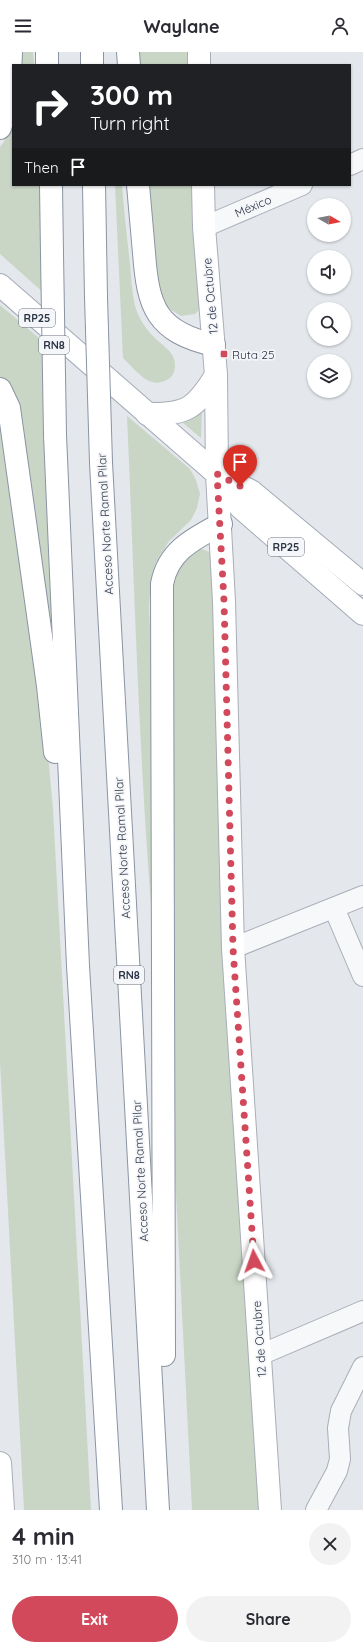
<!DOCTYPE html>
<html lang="en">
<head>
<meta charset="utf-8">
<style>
  :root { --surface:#fff; --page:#f2f2f3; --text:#2b2b33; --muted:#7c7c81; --accent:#d1495b }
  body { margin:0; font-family:Quicksand,sans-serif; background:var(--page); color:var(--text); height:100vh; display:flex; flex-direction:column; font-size:15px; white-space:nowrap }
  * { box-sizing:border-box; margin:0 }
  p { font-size:13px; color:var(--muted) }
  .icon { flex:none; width:22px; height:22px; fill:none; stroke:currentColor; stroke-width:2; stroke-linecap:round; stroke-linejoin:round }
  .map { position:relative; height:1458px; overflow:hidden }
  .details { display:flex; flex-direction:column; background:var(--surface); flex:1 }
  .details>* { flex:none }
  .banner { position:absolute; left:12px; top:12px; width:339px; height:122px; border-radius:0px; box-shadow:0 1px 3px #0004; background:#202124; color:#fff; overflow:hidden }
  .needle { width:26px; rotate:99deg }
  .buttons { position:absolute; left:307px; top:146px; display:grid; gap:8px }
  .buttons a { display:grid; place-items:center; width:44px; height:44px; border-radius:50%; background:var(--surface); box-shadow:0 1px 3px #0004; font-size:20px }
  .pin { position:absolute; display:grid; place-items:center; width:34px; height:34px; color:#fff; margin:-41px -17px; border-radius:50% 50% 50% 0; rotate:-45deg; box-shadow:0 0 4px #0007 }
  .pin .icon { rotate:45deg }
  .me { position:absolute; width:44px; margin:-22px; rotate:356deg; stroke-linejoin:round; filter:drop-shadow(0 0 3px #0008) }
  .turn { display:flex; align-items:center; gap:14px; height:84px; padding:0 12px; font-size:18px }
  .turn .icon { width:52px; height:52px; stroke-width:2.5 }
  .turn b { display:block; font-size:28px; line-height:34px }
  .then { display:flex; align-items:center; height:38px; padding:0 12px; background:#0003; gap:8px; font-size:15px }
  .round { display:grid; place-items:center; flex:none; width:42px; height:42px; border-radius:21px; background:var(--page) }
  .headline { display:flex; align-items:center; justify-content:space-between; height:68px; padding:0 12px }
  h1 { font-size:24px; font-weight:700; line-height:30px }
  .cta { display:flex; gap:8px; margin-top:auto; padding:8px 12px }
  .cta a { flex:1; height:46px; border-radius:24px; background:var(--accent); color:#fff; font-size:16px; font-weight:700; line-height:46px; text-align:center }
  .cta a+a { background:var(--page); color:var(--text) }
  header { display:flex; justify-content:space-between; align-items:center; height:52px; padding:0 12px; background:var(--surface); font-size:18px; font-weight:700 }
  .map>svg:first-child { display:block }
  .green { fill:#c9d6c5 }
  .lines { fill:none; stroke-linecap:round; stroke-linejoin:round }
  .street-casing { stroke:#a9aeb7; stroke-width:22 }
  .secondary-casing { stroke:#a9aeb7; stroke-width:24 }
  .primary-casing { stroke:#a3abb8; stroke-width:24 }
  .highway-casing { stroke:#8b94a3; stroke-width:24 }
  .street { stroke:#f7f8fa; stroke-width:20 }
  .secondary { stroke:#fff; stroke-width:22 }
  .primary { stroke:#fff; stroke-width:22 }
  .highway { stroke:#fff; stroke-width:22 }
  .highway-bridge-casing { stroke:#8b94a3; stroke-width:24; stroke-linecap:butt }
  .highway-bridge { stroke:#fff; stroke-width:22 }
  .route { stroke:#d1495b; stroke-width:7; stroke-dasharray:0 12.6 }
  .poi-dot { fill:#d1495b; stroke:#f4f6f9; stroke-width:1.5 }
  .labels { text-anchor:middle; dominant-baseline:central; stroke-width:3.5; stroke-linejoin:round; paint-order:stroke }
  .shield { fill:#f4f6f9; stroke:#676e7b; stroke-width:1 }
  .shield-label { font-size:11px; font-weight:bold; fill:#2b3445 }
  .street-label { font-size:12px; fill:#2b3445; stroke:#f4f6f9 }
  .poi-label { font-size:12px; fill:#2b3445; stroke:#f4f6f9; text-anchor:start }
</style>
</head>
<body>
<header><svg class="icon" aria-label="menu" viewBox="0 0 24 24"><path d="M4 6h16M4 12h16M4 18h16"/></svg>Waylane<svg class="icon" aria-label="person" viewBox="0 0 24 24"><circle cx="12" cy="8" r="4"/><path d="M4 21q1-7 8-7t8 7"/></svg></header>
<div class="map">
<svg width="363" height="1458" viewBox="0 0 363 1458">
  <rect width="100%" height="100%" fill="#e4e7ec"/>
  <!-- green -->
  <g class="green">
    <polygon points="21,0 33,0 34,13 19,13"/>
    <polygon points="136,0 192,0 192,13 137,13"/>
    <polygon points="13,53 13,133 39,133 45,242 0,202 0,95 4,90"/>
    <path d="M115,133H122C124,159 127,186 130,212C131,226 132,240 135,254C139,267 146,278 156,287C162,293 171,298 174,307C176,313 175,322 170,326C150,340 137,319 123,306Z"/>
    <polygon points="146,133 198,133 201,256 195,262 181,264 165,254 158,237"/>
    <polygon points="0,253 46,292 58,643 0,328"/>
    <polygon points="202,357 201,386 183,371 195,365"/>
    <polygon points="0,360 46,681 53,757 91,1458 24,1458 0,1010"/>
    <path d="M127,364L190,417L196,428L200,442L197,456L191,468L169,489L156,510L151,526L149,554L154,667L155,900C139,722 135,543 127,364Z"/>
    <path d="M193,497C207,497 209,498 215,510L263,1458H192L175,1122V845L168,553L171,523Z"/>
  </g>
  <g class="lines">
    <defs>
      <g id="street">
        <polyline points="350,113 363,107"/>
        <polyline points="204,175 302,133"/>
        <polyline points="334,856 363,924"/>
        <polyline points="233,896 363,844"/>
        <polyline points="260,1303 363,1259"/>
        <polyline points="316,1458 337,1419 340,1407 338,1376 341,1359 363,1315"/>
      </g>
      <g id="secondary">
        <polyline points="199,13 199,0"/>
        <polyline points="203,133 204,175 216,323 217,422 224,549 233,896 270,1458"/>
        <path d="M147,362C187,363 196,356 216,323"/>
        <polyline points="0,1411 3,1458"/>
      </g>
      <g id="primary">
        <polyline points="0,233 217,422 251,439 363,532"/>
        <polyline points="219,425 240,455 363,562"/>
      </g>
      <g id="highway">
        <polyline points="47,0 47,13"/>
        <polyline points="92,0 92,13"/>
        <polyline points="128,0 129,13"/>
        <path d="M0,76C9,52 10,26 11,0"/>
        <polyline points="51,133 52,202"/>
        <polyline points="94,133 96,245"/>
        <path d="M138,133C140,156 142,178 144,201C148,255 156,280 214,293"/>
        <polyline points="0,337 9,356 48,634 55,700"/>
        <polyline points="55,383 78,914 111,1458"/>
        <polyline points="101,411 158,1458"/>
        <path d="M164,1303L162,532C168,499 193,487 221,472"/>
      </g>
    </defs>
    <!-- street casing -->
    <use href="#street" class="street-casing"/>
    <!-- secondary casing -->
    <use href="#secondary" class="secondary-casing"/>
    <!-- primary casing -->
    <use href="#primary" class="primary-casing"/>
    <!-- highway casing -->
    <use href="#highway" class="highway-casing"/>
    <!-- street -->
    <use href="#street" class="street"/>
    <!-- secondary -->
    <use href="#secondary" class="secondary"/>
    <!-- primary -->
    <use href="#primary" class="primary"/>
    <!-- highway -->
    <use href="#highway" class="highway"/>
    <defs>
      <g id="highway-bridge">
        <polyline points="52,202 55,383"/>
        <polyline points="96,245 101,411"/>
      </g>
    </defs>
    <!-- highway-bridge casing -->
    <use href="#highway-bridge" class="highway-bridge-casing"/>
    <!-- highway-bridge -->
    <use href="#highway-bridge" class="highway-bridge"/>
  </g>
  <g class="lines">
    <!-- route -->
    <polyline class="route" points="240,434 217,422 224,549 233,896 254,1209"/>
  </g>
  <!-- markers -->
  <rect class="poi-dot" x="220" y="298" width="8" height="8" rx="2"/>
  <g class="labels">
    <!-- shield labels -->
    <g class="shield">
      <rect x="19" y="257" width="36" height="18" rx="3"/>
      <rect x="39" y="284" width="30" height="18" rx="3"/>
      <rect x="268" y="486" width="36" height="18" rx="3"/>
      <rect x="114" y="914" width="30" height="18" rx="3"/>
    </g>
    <g class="shield-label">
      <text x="37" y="266">RP25</text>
      <text x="54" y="293">RN8</text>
      <text x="286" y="495">RP25</text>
      <text x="129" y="923">RN8</text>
    </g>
    <!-- street labels -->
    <g class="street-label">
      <text transform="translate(253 154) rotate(-23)">México</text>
      <text transform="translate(210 244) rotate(-95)">12 de Octubre</text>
      <text transform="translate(105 472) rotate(-93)">Acceso Norte Ramal Pilar</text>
      <text transform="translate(122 796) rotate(-93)">Acceso Norte Ramal Pilar</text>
      <text transform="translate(140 1119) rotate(-93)">Acceso Norte Ramal Pilar</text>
      <text transform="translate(259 1287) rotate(-94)">12 de Octubre</text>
    </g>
    <!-- poi labels -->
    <g class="poi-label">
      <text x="232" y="302">Ruta 25</text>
    </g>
  </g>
</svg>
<div class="buttons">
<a><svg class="needle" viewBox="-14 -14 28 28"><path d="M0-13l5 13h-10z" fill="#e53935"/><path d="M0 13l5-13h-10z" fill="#7c7c81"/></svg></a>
<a><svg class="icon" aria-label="sound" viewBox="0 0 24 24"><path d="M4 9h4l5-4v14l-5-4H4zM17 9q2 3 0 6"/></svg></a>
<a><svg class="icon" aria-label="search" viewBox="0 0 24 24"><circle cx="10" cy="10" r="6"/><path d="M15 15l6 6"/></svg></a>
<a><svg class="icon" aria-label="layers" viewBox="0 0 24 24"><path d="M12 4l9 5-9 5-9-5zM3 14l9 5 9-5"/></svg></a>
</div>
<div class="pin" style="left:240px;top:434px;background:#d93025"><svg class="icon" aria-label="arrive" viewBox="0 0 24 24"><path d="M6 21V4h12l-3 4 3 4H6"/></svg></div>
<svg class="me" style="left:254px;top:1209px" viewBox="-20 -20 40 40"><path d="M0-17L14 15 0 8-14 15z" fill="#d1495b" stroke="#fff" stroke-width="4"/></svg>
<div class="banner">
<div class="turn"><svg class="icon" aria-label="right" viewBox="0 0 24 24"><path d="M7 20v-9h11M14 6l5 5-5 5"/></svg><div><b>300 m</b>Turn right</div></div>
<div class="then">Then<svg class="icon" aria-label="arrive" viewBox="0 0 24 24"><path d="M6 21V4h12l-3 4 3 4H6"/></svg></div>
</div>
</div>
<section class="details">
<div class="headline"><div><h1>4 min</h1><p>310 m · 13:41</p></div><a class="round"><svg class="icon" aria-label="close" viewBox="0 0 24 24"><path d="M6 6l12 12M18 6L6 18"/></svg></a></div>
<div class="cta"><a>Exit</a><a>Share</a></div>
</section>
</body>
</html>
